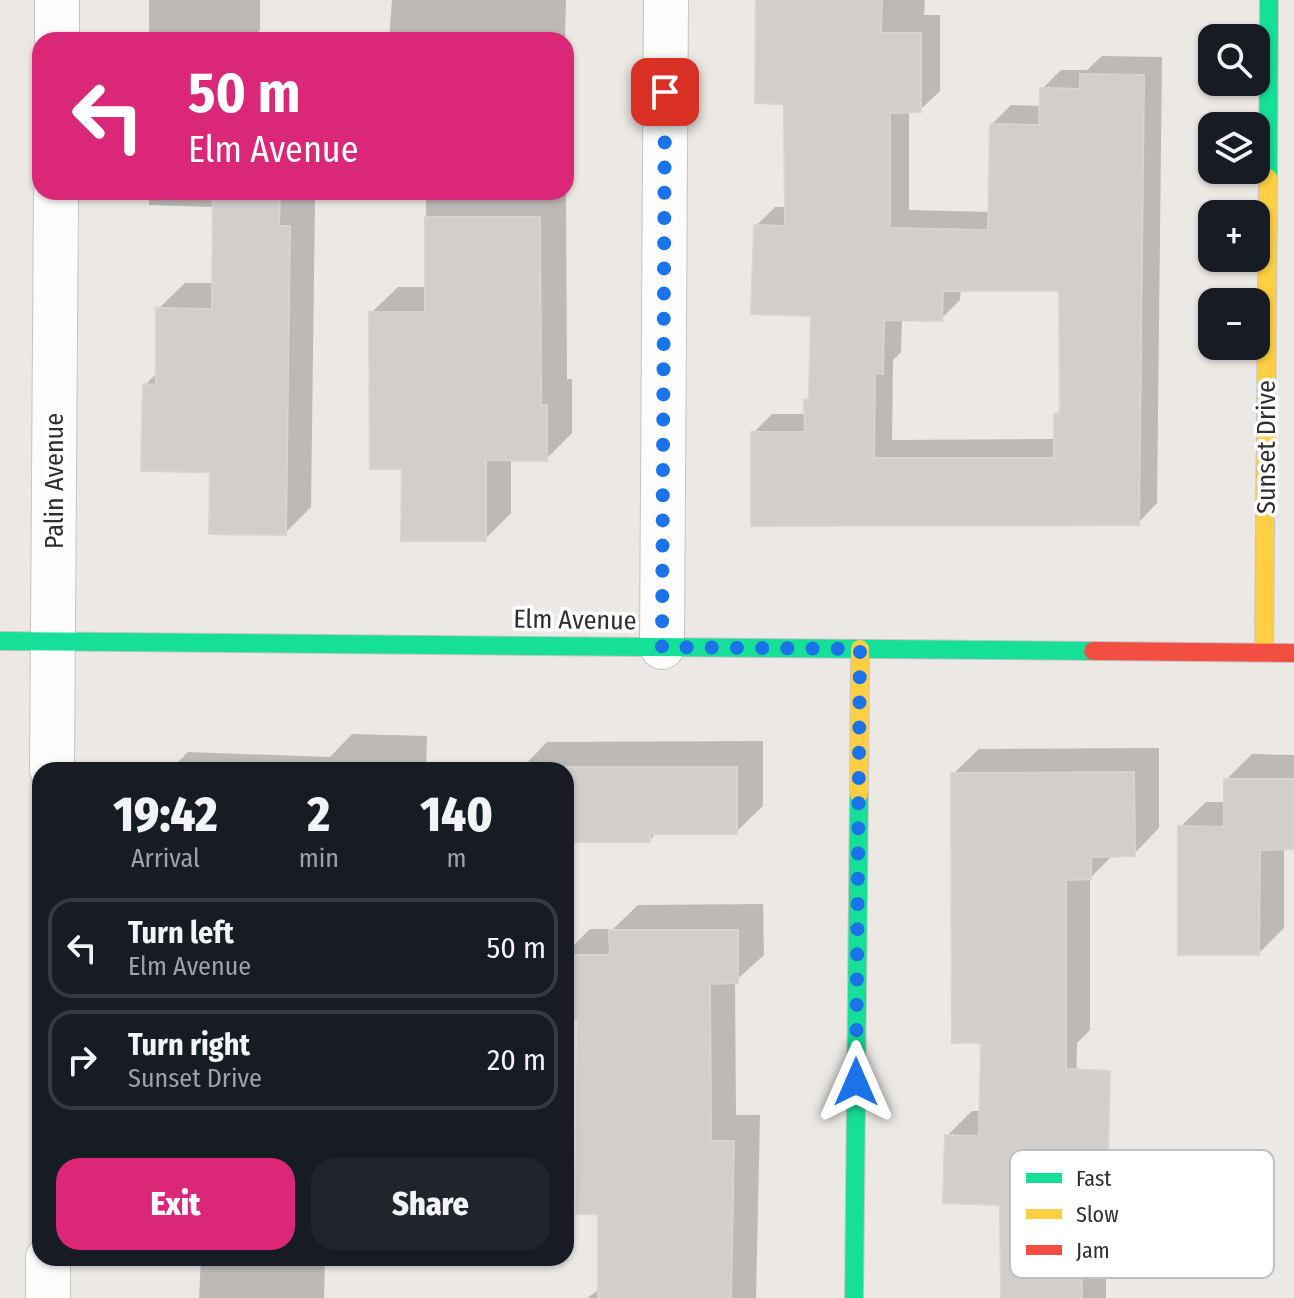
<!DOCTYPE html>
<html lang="en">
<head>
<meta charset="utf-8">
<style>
  :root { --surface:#171b24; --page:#20242c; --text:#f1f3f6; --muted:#9ea1a6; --line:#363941; --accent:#db2777 }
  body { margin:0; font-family:"Fira Sans Condensed",sans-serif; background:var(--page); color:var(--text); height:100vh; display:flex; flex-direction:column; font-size:30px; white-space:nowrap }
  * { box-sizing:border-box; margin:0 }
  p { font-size:26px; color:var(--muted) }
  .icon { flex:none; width:44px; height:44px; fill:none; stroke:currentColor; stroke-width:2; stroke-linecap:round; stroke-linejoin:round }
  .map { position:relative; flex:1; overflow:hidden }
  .sheet { position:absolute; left:32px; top:762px; width:542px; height:504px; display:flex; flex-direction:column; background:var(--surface); border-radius:24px; box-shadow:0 2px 6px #0004 }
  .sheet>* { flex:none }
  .banner { position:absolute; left:32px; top:32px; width:542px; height:168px; border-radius:24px; box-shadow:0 2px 6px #0004; background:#db2777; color:#fff; overflow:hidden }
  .controls { position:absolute; left:1198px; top:24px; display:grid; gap:16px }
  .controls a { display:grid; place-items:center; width:72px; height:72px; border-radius:16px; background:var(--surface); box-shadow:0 2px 6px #0004; font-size:40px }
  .pin { position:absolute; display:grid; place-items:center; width:68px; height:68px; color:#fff; margin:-34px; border-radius:16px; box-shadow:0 4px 12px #0006 }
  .me { position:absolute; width:88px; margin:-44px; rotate:0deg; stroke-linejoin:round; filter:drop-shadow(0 0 6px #0008) }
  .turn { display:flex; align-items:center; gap:28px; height:168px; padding:0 24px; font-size:36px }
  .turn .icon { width:104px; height:104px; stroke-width:2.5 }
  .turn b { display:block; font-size:56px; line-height:68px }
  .eta { display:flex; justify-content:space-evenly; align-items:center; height:136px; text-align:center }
  .eta b { font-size:48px; font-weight:800; line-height:56px }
  .primary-button { display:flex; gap:16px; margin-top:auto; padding:16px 24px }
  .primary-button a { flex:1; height:92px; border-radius:24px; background:var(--accent); color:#fff; font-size:32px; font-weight:800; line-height:92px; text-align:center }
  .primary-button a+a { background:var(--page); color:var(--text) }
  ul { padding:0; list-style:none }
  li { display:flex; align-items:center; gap:24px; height:100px; margin:0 16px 12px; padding:0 8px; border:4px solid var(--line); border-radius:24px }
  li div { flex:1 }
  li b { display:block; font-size:30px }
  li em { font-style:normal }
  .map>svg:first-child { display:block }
  .shadow { fill:#0003; fill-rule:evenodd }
  .building { fill:#d1cecb; stroke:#d7d4d0; stroke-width:2; fill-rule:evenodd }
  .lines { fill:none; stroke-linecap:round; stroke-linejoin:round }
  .street-casing { stroke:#c5c4c5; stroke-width:46 }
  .fast-casing { stroke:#c5c4c5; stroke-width:20 }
  .slow-casing { stroke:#c5c4c5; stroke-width:20 }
  .jam-casing { stroke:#c5c4c5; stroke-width:20 }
  .street { stroke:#fcfcfb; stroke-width:44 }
  .fast { stroke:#16e098; stroke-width:18 }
  .slow { stroke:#ffcf43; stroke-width:18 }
  .jam { stroke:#f24e42; stroke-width:18 }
  .route { stroke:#1a73e8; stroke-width:14; stroke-dasharray:0 25.2 }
  .labels { text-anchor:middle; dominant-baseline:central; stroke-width:7; stroke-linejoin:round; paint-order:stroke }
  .street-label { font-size:26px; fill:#2e2e2e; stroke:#fff }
  .key { fill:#fff; stroke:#c0c0c0; stroke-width:2 }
  .key-label { font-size:22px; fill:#2e2e2e }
</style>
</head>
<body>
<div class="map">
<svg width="1294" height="1298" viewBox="0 0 1294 1298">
  <rect width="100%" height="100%" fill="#ece8e4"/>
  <!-- shadow -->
  <g class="shadow">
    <polygon points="149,0 260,0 260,30 250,40 149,40"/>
    <polygon points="392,0 566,0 565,40 389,40"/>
    <path d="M758,0H925L924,15H940V91L920,110H909V210L990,212L992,124L1011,105L1041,106L1042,89L1061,70H1087L1102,56L1162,57L1157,503L1138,523L753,433L772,414H806V400L811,395L813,314L756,226L775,207H787L786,102ZM961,289H1061L1062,408L1056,415V439L892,440L893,360L901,352L902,318L941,319L960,300Z"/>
    <polygon points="149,192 305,192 305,200 315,200 311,507 285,533 212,470 145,385 158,372 158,309 185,283 214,283 215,207 149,205"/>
    <polygon points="426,192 566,192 567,379 572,379 572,433 546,459 511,459 511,513 485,539 404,467 371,313 398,287 427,287"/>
    <polygon points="352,734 427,736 426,770 170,770 188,752 330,757"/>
    <polygon points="763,741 763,806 736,832 657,832 650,840 566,840 566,770 520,770 547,742"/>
    <polygon points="1159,748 1159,828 1134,854 1114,854 1090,878 1090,1030 1077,1043 1076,1098 1103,1099 1099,1227 1106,1227 1106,1298 1003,1298 1002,1203 947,1136 972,1111 981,1111 983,1041 953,774 979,749"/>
    <polygon points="1252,754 1294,755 1294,847 1284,847 1284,928 1259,953 1180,827 1206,802 1226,802 1226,780"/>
    <polygon points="763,904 764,955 735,981 736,1115 760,1115 756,1298 587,1298 600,1289 600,1212 580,1017 566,1017 566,953 590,929 613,929 638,905"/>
    <polygon points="201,1258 325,1258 324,1298 199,1298"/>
  </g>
  <!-- building -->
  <g class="building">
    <path d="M756,0H882L881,33H921V112L890,113V228L988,230L990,124L1039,125L1040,88L1080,89V74L1144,75L1139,525L751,526V432H805L804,400H809L811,316L751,314L754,225L785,226L784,104L755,103ZM943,291H1059L1060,414H1054V458H874L875,373L883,374L884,320L942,321Z"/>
    <polygon points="213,192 280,192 279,226 290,226 286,535 209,534 210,472 141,471 143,384 156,385 156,308 212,309"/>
    <polygon points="425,217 540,217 541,405 547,405 547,461 486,460 486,541 401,541 402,469 370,469 369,312 425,312"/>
    <polygon points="566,767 737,767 737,834 650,834 650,842 566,842"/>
    <polygon points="1134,772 1135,856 1091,857 1091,879 1066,880 1066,1069 1110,1071 1108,1151 1078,1150 1075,1251 1081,1251 1082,1298 1001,1298 1000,1205 943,1203 945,1135 979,1136 981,1043 952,1043 951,773"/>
    <polygon points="1224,779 1294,779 1294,849 1260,850 1259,955 1178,955 1178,826 1224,827"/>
    <polygon points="609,930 738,930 738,983 710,984 711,1141 734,1141 731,1298 598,1298 598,1214 576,1214 578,1019 566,1018 566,955 610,955"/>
  </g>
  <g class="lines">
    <defs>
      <g id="street">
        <polyline points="57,40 57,0"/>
        <polyline points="662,647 666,0"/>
        <polyline points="52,770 56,192"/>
        <polyline points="48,1298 48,1258"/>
      </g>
      <g id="fast">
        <polyline points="1268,178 1269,0"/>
        <polyline points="0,641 1093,651"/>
        <polyline points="854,1298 859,794"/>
      </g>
      <g id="slow">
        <polyline points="1264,653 1268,178"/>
        <polyline points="859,794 860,649"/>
      </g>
      <polyline id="jam" points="1093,651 1294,653"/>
    </defs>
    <!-- street casing -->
    <use href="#street" class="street-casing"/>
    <!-- fast casing -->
    <use href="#fast" class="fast-casing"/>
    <!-- slow casing -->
    <use href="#slow" class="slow-casing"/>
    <!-- jam casing -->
    <use href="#jam" class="jam-casing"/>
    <!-- street -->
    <use href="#street" class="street"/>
    <!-- fast -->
    <use href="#fast" class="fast"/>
    <!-- slow -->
    <use href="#slow" class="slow"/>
    <!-- jam -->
    <use href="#jam" class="jam"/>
  </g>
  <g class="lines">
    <!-- route -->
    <polyline class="route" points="665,92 662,647 860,649 856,1082"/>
  </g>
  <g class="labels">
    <!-- street labels -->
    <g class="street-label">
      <text transform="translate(1266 447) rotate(-90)">Sunset Drive</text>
      <text transform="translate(54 481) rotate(-90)">Palin Avenue</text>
      <text transform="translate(575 620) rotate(1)">Elm Avenue</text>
    </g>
  </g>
  <!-- legend -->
  <rect x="1010" y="1150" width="264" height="128" rx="12" class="key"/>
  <rect x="1026" y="1173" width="36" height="10" fill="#16e098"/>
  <rect x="1026" y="1209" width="36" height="10" fill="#ffcf43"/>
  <rect x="1026" y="1245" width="36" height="10" fill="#f24e42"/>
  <g class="key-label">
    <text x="1076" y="1186">Fast</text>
    <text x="1076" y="1222">Slow</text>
    <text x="1076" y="1258">Jam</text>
  </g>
</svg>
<div class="controls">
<a><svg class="icon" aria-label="search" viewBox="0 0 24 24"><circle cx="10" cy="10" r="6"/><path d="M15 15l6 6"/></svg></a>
<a><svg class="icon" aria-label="layers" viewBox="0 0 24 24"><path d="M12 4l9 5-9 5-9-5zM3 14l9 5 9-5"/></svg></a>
<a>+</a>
<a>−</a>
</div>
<div class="pin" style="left:665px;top:92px;background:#d93025"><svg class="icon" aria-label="arrive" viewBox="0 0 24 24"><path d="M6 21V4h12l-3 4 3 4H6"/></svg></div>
<svg class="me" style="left:856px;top:1082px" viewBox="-20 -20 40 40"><path d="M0-17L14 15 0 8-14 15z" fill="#1a73e8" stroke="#fff" stroke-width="4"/></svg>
<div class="banner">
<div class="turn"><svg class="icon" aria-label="left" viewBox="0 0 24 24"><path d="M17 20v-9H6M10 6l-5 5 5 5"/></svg><div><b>50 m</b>Elm Avenue</div></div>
</div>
<section class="sheet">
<div class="eta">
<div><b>19:42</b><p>Arrival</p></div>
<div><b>2</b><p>min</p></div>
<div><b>140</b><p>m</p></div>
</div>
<ul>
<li><svg class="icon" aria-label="left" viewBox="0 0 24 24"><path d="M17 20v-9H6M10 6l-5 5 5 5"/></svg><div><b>Turn left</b><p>Elm Avenue</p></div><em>50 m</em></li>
<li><svg class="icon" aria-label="right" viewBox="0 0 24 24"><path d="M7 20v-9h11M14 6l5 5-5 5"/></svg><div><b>Turn right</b><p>Sunset Drive</p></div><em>20 m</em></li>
</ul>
<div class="primary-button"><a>Exit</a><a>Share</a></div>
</section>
</div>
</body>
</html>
